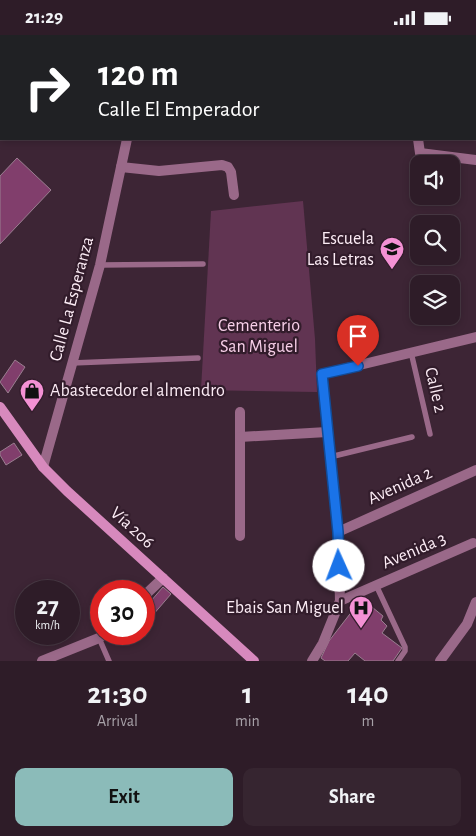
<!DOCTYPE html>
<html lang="en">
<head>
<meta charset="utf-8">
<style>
  :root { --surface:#2e1c28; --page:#362530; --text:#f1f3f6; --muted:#a7a1a8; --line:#493a45; --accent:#8bbbb9 }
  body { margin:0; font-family:"Alegreya Sans",sans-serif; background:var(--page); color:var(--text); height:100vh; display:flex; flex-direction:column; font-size:19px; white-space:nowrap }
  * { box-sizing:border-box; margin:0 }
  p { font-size:16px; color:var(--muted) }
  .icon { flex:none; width:28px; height:28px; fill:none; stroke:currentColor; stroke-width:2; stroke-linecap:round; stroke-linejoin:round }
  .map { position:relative; height:626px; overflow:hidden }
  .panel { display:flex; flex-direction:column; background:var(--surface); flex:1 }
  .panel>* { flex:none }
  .guide { position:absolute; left:0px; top:0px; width:476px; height:105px; box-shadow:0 2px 8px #0003,0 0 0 1px var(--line); background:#202124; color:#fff; overflow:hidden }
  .fabs { position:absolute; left:410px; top:120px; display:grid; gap:10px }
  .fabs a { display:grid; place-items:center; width:50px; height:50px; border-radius:10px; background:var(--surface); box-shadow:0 2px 8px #0003,0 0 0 1px var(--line); font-size:25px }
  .speed { position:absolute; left:15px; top:545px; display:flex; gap:10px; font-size:25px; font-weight:700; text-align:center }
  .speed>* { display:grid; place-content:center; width:65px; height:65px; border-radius:50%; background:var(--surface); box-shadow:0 2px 8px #0003,0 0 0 1px var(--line); line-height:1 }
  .speed small { font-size:12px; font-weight:400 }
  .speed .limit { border:8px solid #d22; background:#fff; color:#111 }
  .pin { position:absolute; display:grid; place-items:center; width:42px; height:42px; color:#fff; margin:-51px -21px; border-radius:50% 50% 50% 0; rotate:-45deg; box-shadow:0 0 5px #0007 }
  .pin .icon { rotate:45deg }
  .me { position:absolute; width:55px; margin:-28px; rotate:358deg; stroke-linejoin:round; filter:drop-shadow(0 0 4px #0008) }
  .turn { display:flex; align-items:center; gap:18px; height:105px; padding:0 15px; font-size:22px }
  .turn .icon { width:65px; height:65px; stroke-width:2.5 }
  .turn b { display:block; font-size:35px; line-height:42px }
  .eta { display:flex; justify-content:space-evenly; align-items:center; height:85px; text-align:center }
  .eta b { font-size:30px; font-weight:700; line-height:35px }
  .primary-button { display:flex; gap:10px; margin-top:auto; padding:10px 15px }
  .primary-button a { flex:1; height:58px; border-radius:10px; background:var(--accent); color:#111; font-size:20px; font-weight:700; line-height:58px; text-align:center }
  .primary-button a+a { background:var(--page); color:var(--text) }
  .status { display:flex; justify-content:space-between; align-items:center; height:35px; padding:0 25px; background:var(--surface); direction:ltr }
  .status svg { height:14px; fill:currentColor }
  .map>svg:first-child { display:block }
  .green { fill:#613452 }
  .building { fill:#813e6c; stroke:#9a7e90 }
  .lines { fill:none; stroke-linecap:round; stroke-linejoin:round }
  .service { stroke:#9a6989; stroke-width:5.5 }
  .minor { stroke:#9a6989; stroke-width:10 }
  .secondary { stroke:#d789bd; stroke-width:10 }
  .route-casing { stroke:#114b97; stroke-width:12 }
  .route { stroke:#1a73e8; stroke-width:9 }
  .labels { text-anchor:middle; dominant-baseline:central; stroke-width:4.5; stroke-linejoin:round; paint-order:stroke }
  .poi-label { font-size:18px; fill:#fcecf5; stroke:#321c2b; text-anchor:end }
  .street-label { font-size:18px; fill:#fcecf5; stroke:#321c2b }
  .park-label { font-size:18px; fill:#f7cfe8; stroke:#321c2b }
</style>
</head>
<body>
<div class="status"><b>21:29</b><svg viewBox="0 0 49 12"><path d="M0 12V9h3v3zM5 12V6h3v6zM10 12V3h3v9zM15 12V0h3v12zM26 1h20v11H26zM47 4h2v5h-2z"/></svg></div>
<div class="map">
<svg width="476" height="626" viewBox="0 0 476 626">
  <rect width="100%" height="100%" fill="#3d2535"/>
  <!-- green -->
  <polygon class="green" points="303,166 315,304 317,357 201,355 211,176"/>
  <!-- building -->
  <g class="building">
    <polygon points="17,123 51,155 0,209 0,141"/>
    <polygon points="15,325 25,332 8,358 0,347"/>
    <polygon points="14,408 22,420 6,430 0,420 0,417"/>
    <polygon points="163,552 171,559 152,581 144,574"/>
    <polygon points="367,568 383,581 381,585 387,591 382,598 402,613 393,626 365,626 355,618 348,626 325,626 321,623 329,606 353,575 359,578"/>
  </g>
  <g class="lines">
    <!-- service -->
    <g class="service">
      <polyline points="445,1 445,0"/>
      <polyline points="0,91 1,91"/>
      <polyline points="420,118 421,129"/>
      <polyline points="100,230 203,229"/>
      <polyline points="411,317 430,399"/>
      <polyline points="72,328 198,323"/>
      <polyline points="330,422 412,402"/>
      <polyline points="376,550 405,612 405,616 398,626"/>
      <polyline points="99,603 109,626"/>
    </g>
    <!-- minor -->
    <g class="minor">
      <polyline points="388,0 391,1"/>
      <polyline points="160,1 160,0"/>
      <polyline points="475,35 476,35"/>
      <polyline points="418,104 420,118 476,125"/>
      <polyline points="121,132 159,136 222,130 228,132 231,137 234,160"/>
      <polyline points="240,377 240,501"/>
      <polyline points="240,402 327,397"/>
      <polyline points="43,432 100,230 127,104"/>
      <polyline points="338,497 476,435"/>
      <polyline points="144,561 163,543"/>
      <polyline points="340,566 473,508"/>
      <polyline points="42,626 99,603 104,599"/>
      <polyline points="312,626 323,608 340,566 338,497 322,339 476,302"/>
      <polyline points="440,626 467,589 476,567"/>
    </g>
    <!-- secondary -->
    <polyline class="secondary" points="0,372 43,432 67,456 254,626"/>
  </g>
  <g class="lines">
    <defs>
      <polyline id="route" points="339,531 338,497 322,339 358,331"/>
    </defs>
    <!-- route casing -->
    <use href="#route" class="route-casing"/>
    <!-- route -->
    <use href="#route" class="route"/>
  </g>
  <!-- icons -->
  <defs>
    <symbol id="school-pin" viewBox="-11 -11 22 30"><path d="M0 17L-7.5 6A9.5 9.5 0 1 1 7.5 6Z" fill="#f491d4" stroke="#321c2b"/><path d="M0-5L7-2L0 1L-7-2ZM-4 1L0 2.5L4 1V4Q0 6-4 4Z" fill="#111"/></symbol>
    <symbol id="shop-pin" viewBox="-11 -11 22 30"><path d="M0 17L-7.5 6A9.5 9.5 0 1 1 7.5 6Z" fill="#f491d4" stroke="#321c2b"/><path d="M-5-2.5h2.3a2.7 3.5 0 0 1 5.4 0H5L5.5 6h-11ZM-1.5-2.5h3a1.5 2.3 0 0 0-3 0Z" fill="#111"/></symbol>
    <symbol id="hospital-pin" viewBox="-11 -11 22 30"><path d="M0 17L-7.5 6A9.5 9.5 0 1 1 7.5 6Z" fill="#f491d4" stroke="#321c2b"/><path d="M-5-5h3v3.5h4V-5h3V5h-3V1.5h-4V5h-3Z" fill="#111"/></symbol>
  </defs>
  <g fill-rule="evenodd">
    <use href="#school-pin" x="378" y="200" width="28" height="38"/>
    <use href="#shop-pin" x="18" y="342" width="28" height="38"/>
    <use href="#hospital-pin" x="347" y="559" width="28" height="38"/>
  </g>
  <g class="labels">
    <!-- poi labels -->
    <g class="poi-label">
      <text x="374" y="204">Escuela<tspan x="374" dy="21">Las Letras</tspan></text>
      <text x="50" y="356" text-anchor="start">Abastecedor el almendro</text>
      <text x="344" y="573">Ebais San Miguel</text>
    </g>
    <!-- street labels -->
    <g class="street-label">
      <text transform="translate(72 264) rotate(-75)">Calle La Esperanza</text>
      <text transform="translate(435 355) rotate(77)">Calle 2</text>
      <text transform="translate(400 451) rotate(-24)">Avenida 2</text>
      <text transform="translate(132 493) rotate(42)">Vía 206</text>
      <text transform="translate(414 516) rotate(-23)">Avenida 3</text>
    </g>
    <!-- park labels -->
    <g class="park-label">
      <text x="259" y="291">Cementerio<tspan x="259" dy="21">San Miguel</tspan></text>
    </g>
  </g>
</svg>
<div class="fabs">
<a><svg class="icon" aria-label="sound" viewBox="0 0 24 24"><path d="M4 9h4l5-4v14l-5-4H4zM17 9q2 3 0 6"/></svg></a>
<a><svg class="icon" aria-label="search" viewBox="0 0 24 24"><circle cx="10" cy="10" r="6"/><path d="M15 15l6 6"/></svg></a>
<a><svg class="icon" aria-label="layers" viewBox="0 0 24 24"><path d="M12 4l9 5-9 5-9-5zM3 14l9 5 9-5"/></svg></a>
</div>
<div class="speed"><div>27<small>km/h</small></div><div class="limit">30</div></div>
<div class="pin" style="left:358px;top:331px;background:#d93025"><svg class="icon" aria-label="arrive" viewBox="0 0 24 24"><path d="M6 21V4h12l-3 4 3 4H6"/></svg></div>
<svg class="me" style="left:339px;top:531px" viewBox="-20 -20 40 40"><circle r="19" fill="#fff"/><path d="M0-13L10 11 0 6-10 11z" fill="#1a73e8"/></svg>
<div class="guide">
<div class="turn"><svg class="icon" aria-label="right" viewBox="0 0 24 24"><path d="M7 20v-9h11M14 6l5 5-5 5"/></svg><div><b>120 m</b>Calle El Emperador</div></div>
</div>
</div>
<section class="panel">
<div class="eta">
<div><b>21:30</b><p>Arrival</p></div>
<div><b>1</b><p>min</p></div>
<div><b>140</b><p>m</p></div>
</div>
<div class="primary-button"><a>Exit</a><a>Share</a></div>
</section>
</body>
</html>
